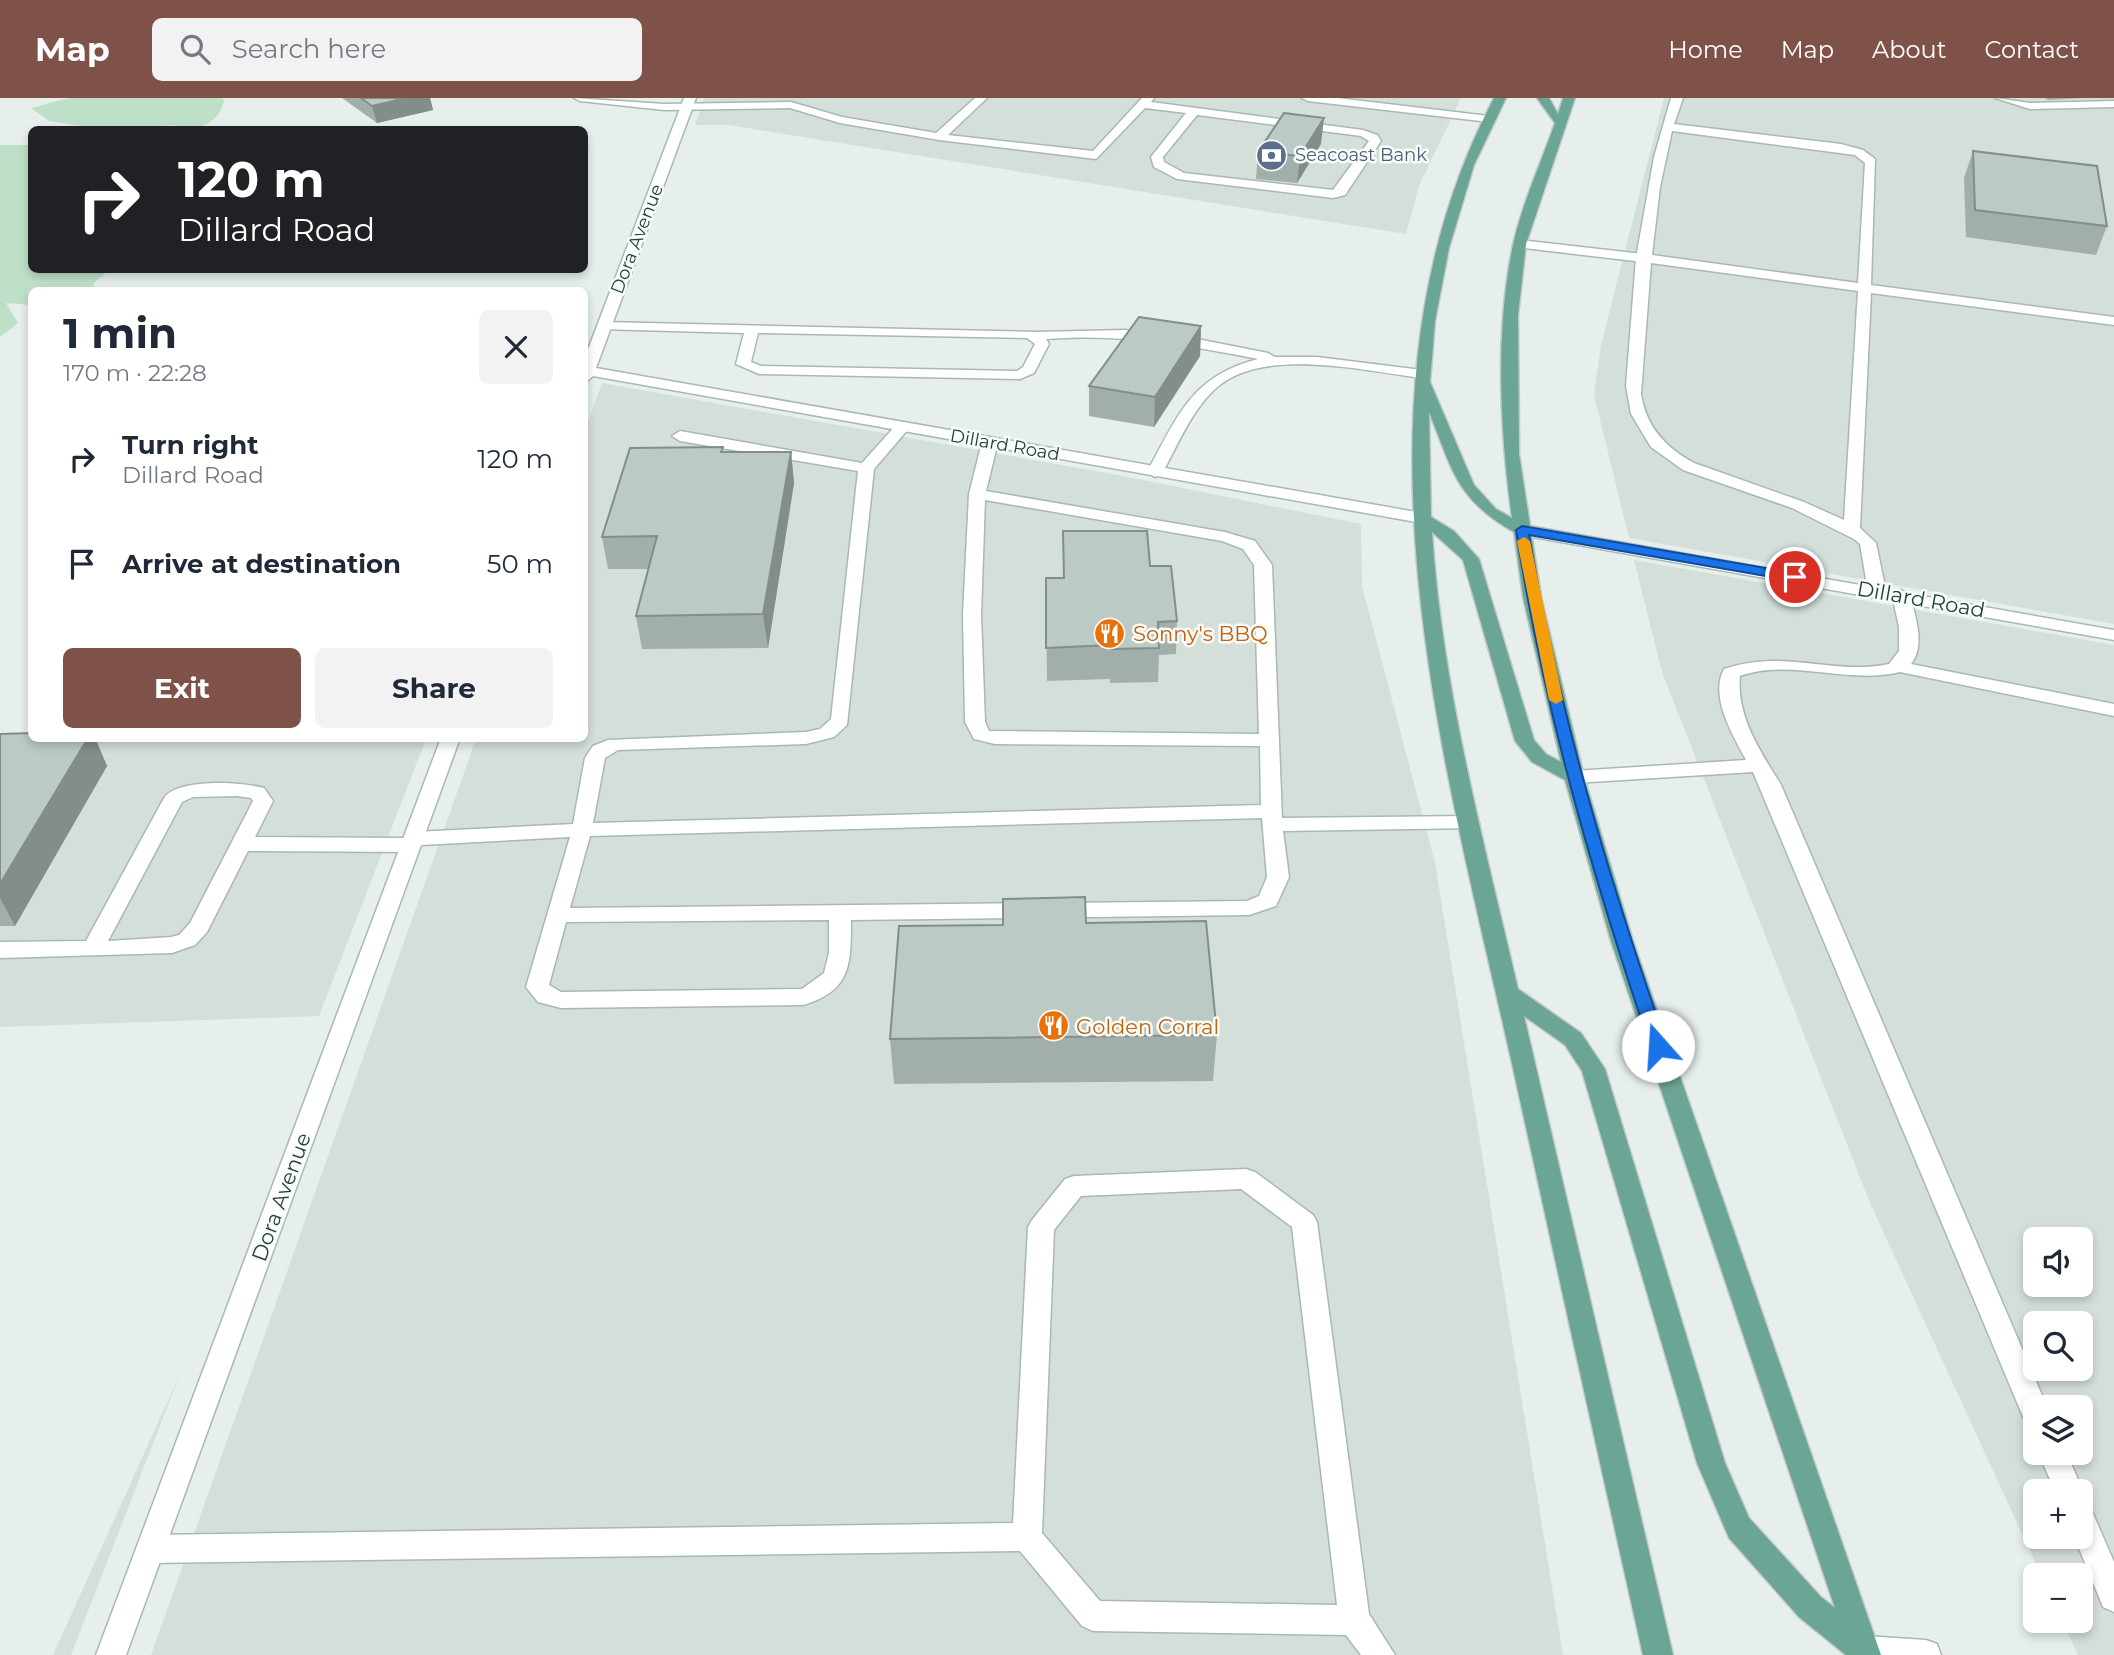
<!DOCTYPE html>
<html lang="en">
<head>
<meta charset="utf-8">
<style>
  :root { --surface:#fff; --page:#f2f2f3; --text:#1f2937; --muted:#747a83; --accent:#7f5249 }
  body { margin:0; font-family:Montserrat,sans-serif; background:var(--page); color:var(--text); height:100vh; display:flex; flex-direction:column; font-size:26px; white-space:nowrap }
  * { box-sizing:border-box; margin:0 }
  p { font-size:23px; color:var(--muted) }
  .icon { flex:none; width:38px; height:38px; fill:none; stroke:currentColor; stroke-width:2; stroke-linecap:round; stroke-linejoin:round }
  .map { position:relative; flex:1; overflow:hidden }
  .drawer { position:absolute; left:28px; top:189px; width:560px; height:455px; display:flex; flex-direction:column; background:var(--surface); border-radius:10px; box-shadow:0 4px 10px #0003 }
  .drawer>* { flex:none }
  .guide { position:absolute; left:28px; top:28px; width:560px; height:147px; border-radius:10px; box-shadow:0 4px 10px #0003; background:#202124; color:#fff; overflow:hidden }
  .controls { position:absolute; left:2023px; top:1129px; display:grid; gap:14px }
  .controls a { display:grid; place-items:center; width:70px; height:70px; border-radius:10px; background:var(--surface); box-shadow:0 4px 10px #0003; font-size:35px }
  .pin { position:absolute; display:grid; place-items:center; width:60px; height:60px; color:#fff; margin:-30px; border:4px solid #fff; border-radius:50%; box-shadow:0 2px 7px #0007 }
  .me { position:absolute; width:77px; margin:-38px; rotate:341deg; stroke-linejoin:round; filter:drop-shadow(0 0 5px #0008) }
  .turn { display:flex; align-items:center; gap:24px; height:147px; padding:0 35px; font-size:32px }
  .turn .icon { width:91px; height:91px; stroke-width:2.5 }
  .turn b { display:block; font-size:49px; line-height:60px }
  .round { display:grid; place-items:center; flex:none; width:74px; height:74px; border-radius:10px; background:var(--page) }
  .summary { display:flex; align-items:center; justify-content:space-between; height:119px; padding:0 35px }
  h1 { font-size:42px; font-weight:700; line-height:52px }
  .cta { display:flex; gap:14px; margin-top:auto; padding:14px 35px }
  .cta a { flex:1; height:80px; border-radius:10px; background:var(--accent); color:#fff; font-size:28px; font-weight:700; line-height:80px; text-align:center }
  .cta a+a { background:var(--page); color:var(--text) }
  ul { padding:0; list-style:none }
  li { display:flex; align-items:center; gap:21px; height:105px; padding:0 35px }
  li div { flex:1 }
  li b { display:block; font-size:26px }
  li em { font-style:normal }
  header { display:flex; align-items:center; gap:42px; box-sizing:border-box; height:98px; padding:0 35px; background:var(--accent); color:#fff }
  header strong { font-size:33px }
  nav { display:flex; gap:38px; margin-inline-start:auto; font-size:24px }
  .search { width:490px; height:63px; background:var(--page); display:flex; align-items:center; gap:18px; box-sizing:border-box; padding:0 24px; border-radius:10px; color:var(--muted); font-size:26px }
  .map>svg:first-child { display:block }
  .built { fill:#d4dfda; fill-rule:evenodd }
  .green { fill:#bfe0c8 }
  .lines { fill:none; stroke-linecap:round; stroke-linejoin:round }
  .service-casing { stroke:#a8b8b2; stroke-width:3 }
  .minor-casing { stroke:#a8b8b2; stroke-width:3 }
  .tertiary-casing { stroke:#a8b8b2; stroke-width:3 }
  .primary-casing { stroke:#c2cac8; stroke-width:3 }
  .service { fill:#fff; fill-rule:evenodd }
  .minor { fill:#fff; fill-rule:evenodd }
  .tertiary { fill:#fff; fill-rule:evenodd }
  .primary { fill:#6aa596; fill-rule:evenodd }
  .wall { fill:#a1aea9 }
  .shaded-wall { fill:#838d89 }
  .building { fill:#bbcac4; stroke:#838d89; stroke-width:2 }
  .route { fill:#1a73e8; stroke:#114b97; stroke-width:2 }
  .slow { fill:#f59e0b }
  .labels { text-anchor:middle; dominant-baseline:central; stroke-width:5; stroke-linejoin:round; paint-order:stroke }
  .far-service-label { font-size:18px; fill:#4e5e75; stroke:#f7fbf9; text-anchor:start }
  .far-street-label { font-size:18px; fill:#24423a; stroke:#f7fbf9 }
  .street-label { font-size:21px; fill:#24423a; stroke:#f7fbf9 }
  .food-label { font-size:21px; fill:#c56008; stroke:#f7fbf9; text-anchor:start }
</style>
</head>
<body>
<header>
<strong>Map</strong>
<div class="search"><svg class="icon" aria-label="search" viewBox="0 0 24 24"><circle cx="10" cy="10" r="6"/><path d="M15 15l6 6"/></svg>Search here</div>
<nav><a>Home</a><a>Map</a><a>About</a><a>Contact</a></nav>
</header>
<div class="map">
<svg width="2114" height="1557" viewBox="0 0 2114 1557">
  <rect width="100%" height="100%" fill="#e6efeb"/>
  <!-- built -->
  <g class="built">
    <polygon points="704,0 1461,0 1419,88 1406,136 728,27 695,27"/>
    <polygon points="1664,0 2114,0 2114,526 1629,440 1594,297 1601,247"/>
    <polygon points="602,285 1123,378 1361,426 1362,488 1435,765 1563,1557 151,1557 476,641 584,640 584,335"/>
    <path d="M1634,462L2114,547V1557H2078L2062,1523L2081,1522V1477H2041L1870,1105L1662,574ZM2035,1141H2081V1186H2035ZM2035,1225H2081V1270H2035ZM2035,1309H2081V1354H2035ZM2035,1393H2081V1438H2035Z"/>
    <polygon points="426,641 319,918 0,929 0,644"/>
    <polygon points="180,1276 71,1557 53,1557"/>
  </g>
  <!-- green -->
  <g class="green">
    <path d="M69,0H222L224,2C220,25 200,32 178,31L176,27L102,31L49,23L31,10Z"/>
    <polygon points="0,47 31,47 32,172 109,172 93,186 97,192 32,192 31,207 6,205 18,225 0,239"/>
  </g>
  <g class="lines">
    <defs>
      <g id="service">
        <path d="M574,0L664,6L791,4L842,19L936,35L975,0H987L948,37L1093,53L1142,0H1154L1151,4L1363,32L1377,37L1381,43L1345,97L1333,100L1177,81L1154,69L1151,59L1186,15L1145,10L1096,61L939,42L840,25L790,10L664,12L580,3ZM1197,17L1361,38L1369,43L1333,92L1184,75L1164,64L1163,59Z"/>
        <polygon points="1302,0 1337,0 1489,18 1495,21 1489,24 1308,3"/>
        <path d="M1671,0H1683L1674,26L1841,46L1863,52L1875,61L1871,187L2114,219V227L1871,195L1860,430L1876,445L1886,493L1883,497H1871L1868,493L1860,446L1854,441L1792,410L1683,372L1651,349L1631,316L1626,288L1636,160L1654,59ZM1672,33L1855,57L1865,65L1858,185L1652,157L1660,89ZM1651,165L1858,193L1844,422L1804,404L1694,365C1666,350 1646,329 1641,296Z"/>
        <polygon points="1995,0 2030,5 2114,3 2114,9 2030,11"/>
        <path d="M604,224L1037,234L1124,232L1182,238L1268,255L1275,259H1317L1422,272L1429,276L1422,280C1363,273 1261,247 1214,292C1191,314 1178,346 1163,374L1155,379L1147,374C1178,318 1191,278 1258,261C1188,247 1118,235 1046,241L1049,246L1034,275L1020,281L759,276L736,266L744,235L599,231V225ZM758,235L1027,240L1035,246L1023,269L1017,273L761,268L751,264Z"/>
        <path d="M902,324L910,329L874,371L847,627L834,639L806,646L618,652L605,660L593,725L1261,707L1260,648L995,646L974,641L965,624L963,517L969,396L982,344L990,339L998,344L986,393L1225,434L1255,443L1272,467L1282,720L1469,718L1479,725L1476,730L1283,733L1289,779L1276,808L1249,817L851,822C851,867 851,893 803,907L561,910L538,904L526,889L570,739L422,747L412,754L248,753L207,834L195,847L172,855L0,860V844L86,843L164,700C178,680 242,684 264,690L273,703L255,739L404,740L414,734L573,726L585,660L593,648L608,642L806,634L820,631L831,621L858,373L680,343L672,338L680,333L862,365L897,326ZM985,402L1222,443L1243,451L1254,467L1259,636L989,633L985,624L981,517ZM237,698L251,700L253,703L190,825L179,837L171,839L108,843L182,704L193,699ZM1262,720L1267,779L1259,798L1247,803L570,810L590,738ZM829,822V855L824,875L802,891L561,894L549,887L566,824Z"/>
        <path d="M1901,492L1910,497C1915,518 1926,547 1911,566L2114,606V618L1900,574C1847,587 1791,560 1740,578C1736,619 1761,654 1781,687L2047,1309H2035V1326L2025,1323L2021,1314L1753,674L1574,685L1564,679L1574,673L1746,662C1733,638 1709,598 1724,571C1785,550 1833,578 1889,566L1899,553V529L1892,497Z"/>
        <path d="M1246,1071L1255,1074L1313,1117L1317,1124L1369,1516L1395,1557H1361L1346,1537L1093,1533L1082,1528L1020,1453L151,1465L141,1461L136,1451L141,1441L151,1437L1013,1425L1028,1129L1032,1122L1065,1081L1074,1078ZM1241,1091L1292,1129L1337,1507L1100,1503L1042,1435L1054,1132L1081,1098Z"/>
        <polygon points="2038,1354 2066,1354 2083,1393 2081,1399 2081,1393 2055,1393"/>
        <polygon points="2081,1407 2091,1411 2114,1464 2114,1514 2103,1509 2074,1438 2081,1438"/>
        <polygon points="1865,1538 1926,1542 1937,1546 1941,1557 1851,1557 1854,1542"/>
      </g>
      <polygon id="minor" points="1520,142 1643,156 1650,160 1643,164 1515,149 1515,143"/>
      <g id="tertiary">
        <polygon points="684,0 696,0 596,270 1422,415 1430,420 1422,425 593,278 584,286 584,262"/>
        <polygon points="1522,427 2114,532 2114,542 1516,436 1514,432"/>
        <polygon points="441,640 460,640 126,1557 96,1557"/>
      </g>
      <path id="primary" d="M1494,0H1506L1474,67L1449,150L1435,223L1430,284L1474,387L1496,411L1512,420C1500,334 1495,233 1513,147C1522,106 1541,65 1555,25L1537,0H1549L1558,16L1563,0H1575L1526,146L1518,217L1519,356L1541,499L1584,679L1633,843L1881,1557H1846L1799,1519L1729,1440L1697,1365L1582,973L1565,947L1524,918L1673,1557H1643C1599,1361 1556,1166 1513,970C1444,660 1336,300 1494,0ZM1429,314C1453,373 1456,401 1514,434L1523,499L1561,664L1546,656L1534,642L1479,461L1454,433L1431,419ZM1432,434L1463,462L1515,643L1532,664L1565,682L1611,843L1835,1510L1821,1499L1749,1420L1725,1365L1605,971L1581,935L1518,891C1483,741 1442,589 1432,434Z"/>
    </defs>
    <!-- service casing -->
    <use href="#service" class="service-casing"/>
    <!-- minor casing -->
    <use href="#minor" class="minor-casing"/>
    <!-- tertiary casing -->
    <use href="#tertiary" class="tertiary-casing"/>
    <!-- primary casing -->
    <use href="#primary" class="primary-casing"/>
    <!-- service -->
    <use href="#service" class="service"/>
    <!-- minor -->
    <use href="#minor" class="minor"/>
    <!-- tertiary -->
    <use href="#tertiary" class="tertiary"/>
    <!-- primary -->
    <use href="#primary" class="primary"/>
  </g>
  <!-- wall -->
  <g class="wall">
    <polygon points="342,0 430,0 433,12 377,25"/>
    <polygon points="2045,0 2083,0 2048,2"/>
    <polygon points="1321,46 1297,85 1256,81 1258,54"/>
    <polygon points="1973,53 2107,128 2096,157 1966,139 1964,80"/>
    <polygon points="1201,228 1200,258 1154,329 1089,318 1089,288"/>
    <polygon points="723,354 791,354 794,385 768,550 642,551 636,518 649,471 608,471 602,439"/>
    <polygon points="1063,433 1150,468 1177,523 1176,556 1159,557 1158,584 1110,585 1110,581 1047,583 1046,480 1063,480"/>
    <polygon points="0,636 95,640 107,668 15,828 0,828"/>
    <polygon points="1086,825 1217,937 1213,983 894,986 890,941"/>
  </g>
  <!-- shaded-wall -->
  <g class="shaded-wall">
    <polygon points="406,0 430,0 433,12 377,25 372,8"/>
    <polygon points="1324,20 1321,46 1297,85 1300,58"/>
    <polygon points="1201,228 1200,258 1154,329 1155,299"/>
    <polygon points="791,354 794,385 768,550 763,516"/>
    <polygon points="88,640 95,640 107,668 15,828 0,800 0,786"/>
  </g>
  <!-- building -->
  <g class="building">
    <polygon points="361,0 406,0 372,8"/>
    <polygon points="1284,15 1324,20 1300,58 1258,54"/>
    <polygon points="1973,53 2097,68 2107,128 1975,112"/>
    <polygon points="1139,219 1201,228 1155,299 1089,288"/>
    <polygon points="723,349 721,354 791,354 763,516 636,518 657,438 602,439 630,350"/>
    <polygon points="1063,433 1147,433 1150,468 1171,468 1177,523 1158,524 1159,550 1111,551 1110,547 1046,550 1046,480 1064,480"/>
    <polygon points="32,635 32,640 88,640 0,786 0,636"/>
    <polygon points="1085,799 1086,825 1206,823 1217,937 890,941 899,828 1003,827 1003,801"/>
  </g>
  <!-- route -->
  <path class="route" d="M1522,428L1795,475L1802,479L1795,483L1529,437C1558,612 1609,781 1667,948L1658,955L1650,948C1593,779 1543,608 1516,432Z"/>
  <!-- slow -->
  <polygon class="slow" points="1524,439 1530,443 1563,602 1556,606 1549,602 1517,443"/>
  <!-- icons -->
  <defs>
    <symbol id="bank-disc" viewBox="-11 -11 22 22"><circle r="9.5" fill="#5c6f8a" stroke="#f7fbf9"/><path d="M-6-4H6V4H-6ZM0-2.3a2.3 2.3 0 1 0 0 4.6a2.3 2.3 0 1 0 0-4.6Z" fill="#fff"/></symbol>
    <symbol id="restaurant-disc" viewBox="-11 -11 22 22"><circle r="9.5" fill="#e8710a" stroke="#f7fbf9"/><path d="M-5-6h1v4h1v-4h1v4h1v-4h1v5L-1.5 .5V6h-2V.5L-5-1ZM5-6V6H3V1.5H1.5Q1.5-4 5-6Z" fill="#fff"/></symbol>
  </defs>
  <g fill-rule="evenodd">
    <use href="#bank-disc" x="1254" y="40" width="35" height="35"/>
    <use href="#restaurant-disc" x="1092" y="518" width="35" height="35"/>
    <use href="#restaurant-disc" x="1036" y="910" width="35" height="35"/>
  </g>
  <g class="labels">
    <!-- far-service labels -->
    <g class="far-service-label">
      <text x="1295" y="57">Seacoast Bank</text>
    </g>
    <!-- far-street labels -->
    <g class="far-street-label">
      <text transform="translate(637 141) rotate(-69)">Dora Avenue</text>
      <text transform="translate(1005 347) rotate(10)">Dillard Road</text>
    </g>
    <!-- street labels -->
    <g class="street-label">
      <text transform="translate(1921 501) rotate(10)">Dillard Road</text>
      <text transform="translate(281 1099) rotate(-70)">Dora Avenue</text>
    </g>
    <!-- food labels -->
    <g class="food-label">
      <text x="1133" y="535">Sonny's BBQ</text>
      <text x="1076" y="928">Golden Corral</text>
    </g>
  </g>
</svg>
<div class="controls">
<a><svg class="icon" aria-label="sound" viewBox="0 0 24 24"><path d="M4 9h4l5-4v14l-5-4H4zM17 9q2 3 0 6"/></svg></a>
<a><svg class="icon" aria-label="search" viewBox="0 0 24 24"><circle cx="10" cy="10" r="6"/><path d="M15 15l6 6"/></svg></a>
<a><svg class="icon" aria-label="layers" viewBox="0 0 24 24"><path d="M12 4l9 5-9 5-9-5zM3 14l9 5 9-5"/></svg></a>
<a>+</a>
<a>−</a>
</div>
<div class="pin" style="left:1795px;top:479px;background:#d93025"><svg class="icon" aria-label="arrive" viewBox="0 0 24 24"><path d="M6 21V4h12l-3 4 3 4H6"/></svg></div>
<svg class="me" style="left:1658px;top:948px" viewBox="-20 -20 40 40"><circle r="19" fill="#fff"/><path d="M0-13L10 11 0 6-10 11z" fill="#1a73e8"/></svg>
<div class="guide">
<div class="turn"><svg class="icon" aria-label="right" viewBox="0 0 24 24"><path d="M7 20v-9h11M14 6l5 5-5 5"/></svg><div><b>120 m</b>Dillard Road</div></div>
</div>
<section class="drawer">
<div class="summary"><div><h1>1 min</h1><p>170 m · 22:28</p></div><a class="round"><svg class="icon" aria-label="close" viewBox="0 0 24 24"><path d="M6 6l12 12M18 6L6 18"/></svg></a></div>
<ul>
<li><svg class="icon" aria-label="right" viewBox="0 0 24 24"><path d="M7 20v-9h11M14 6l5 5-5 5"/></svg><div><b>Turn right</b><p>Dillard Road</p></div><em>120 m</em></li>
<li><svg class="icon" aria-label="arrive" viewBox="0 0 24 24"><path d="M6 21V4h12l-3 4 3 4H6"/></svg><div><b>Arrive at destination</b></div><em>50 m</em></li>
</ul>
<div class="cta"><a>Exit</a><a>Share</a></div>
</section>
</div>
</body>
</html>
